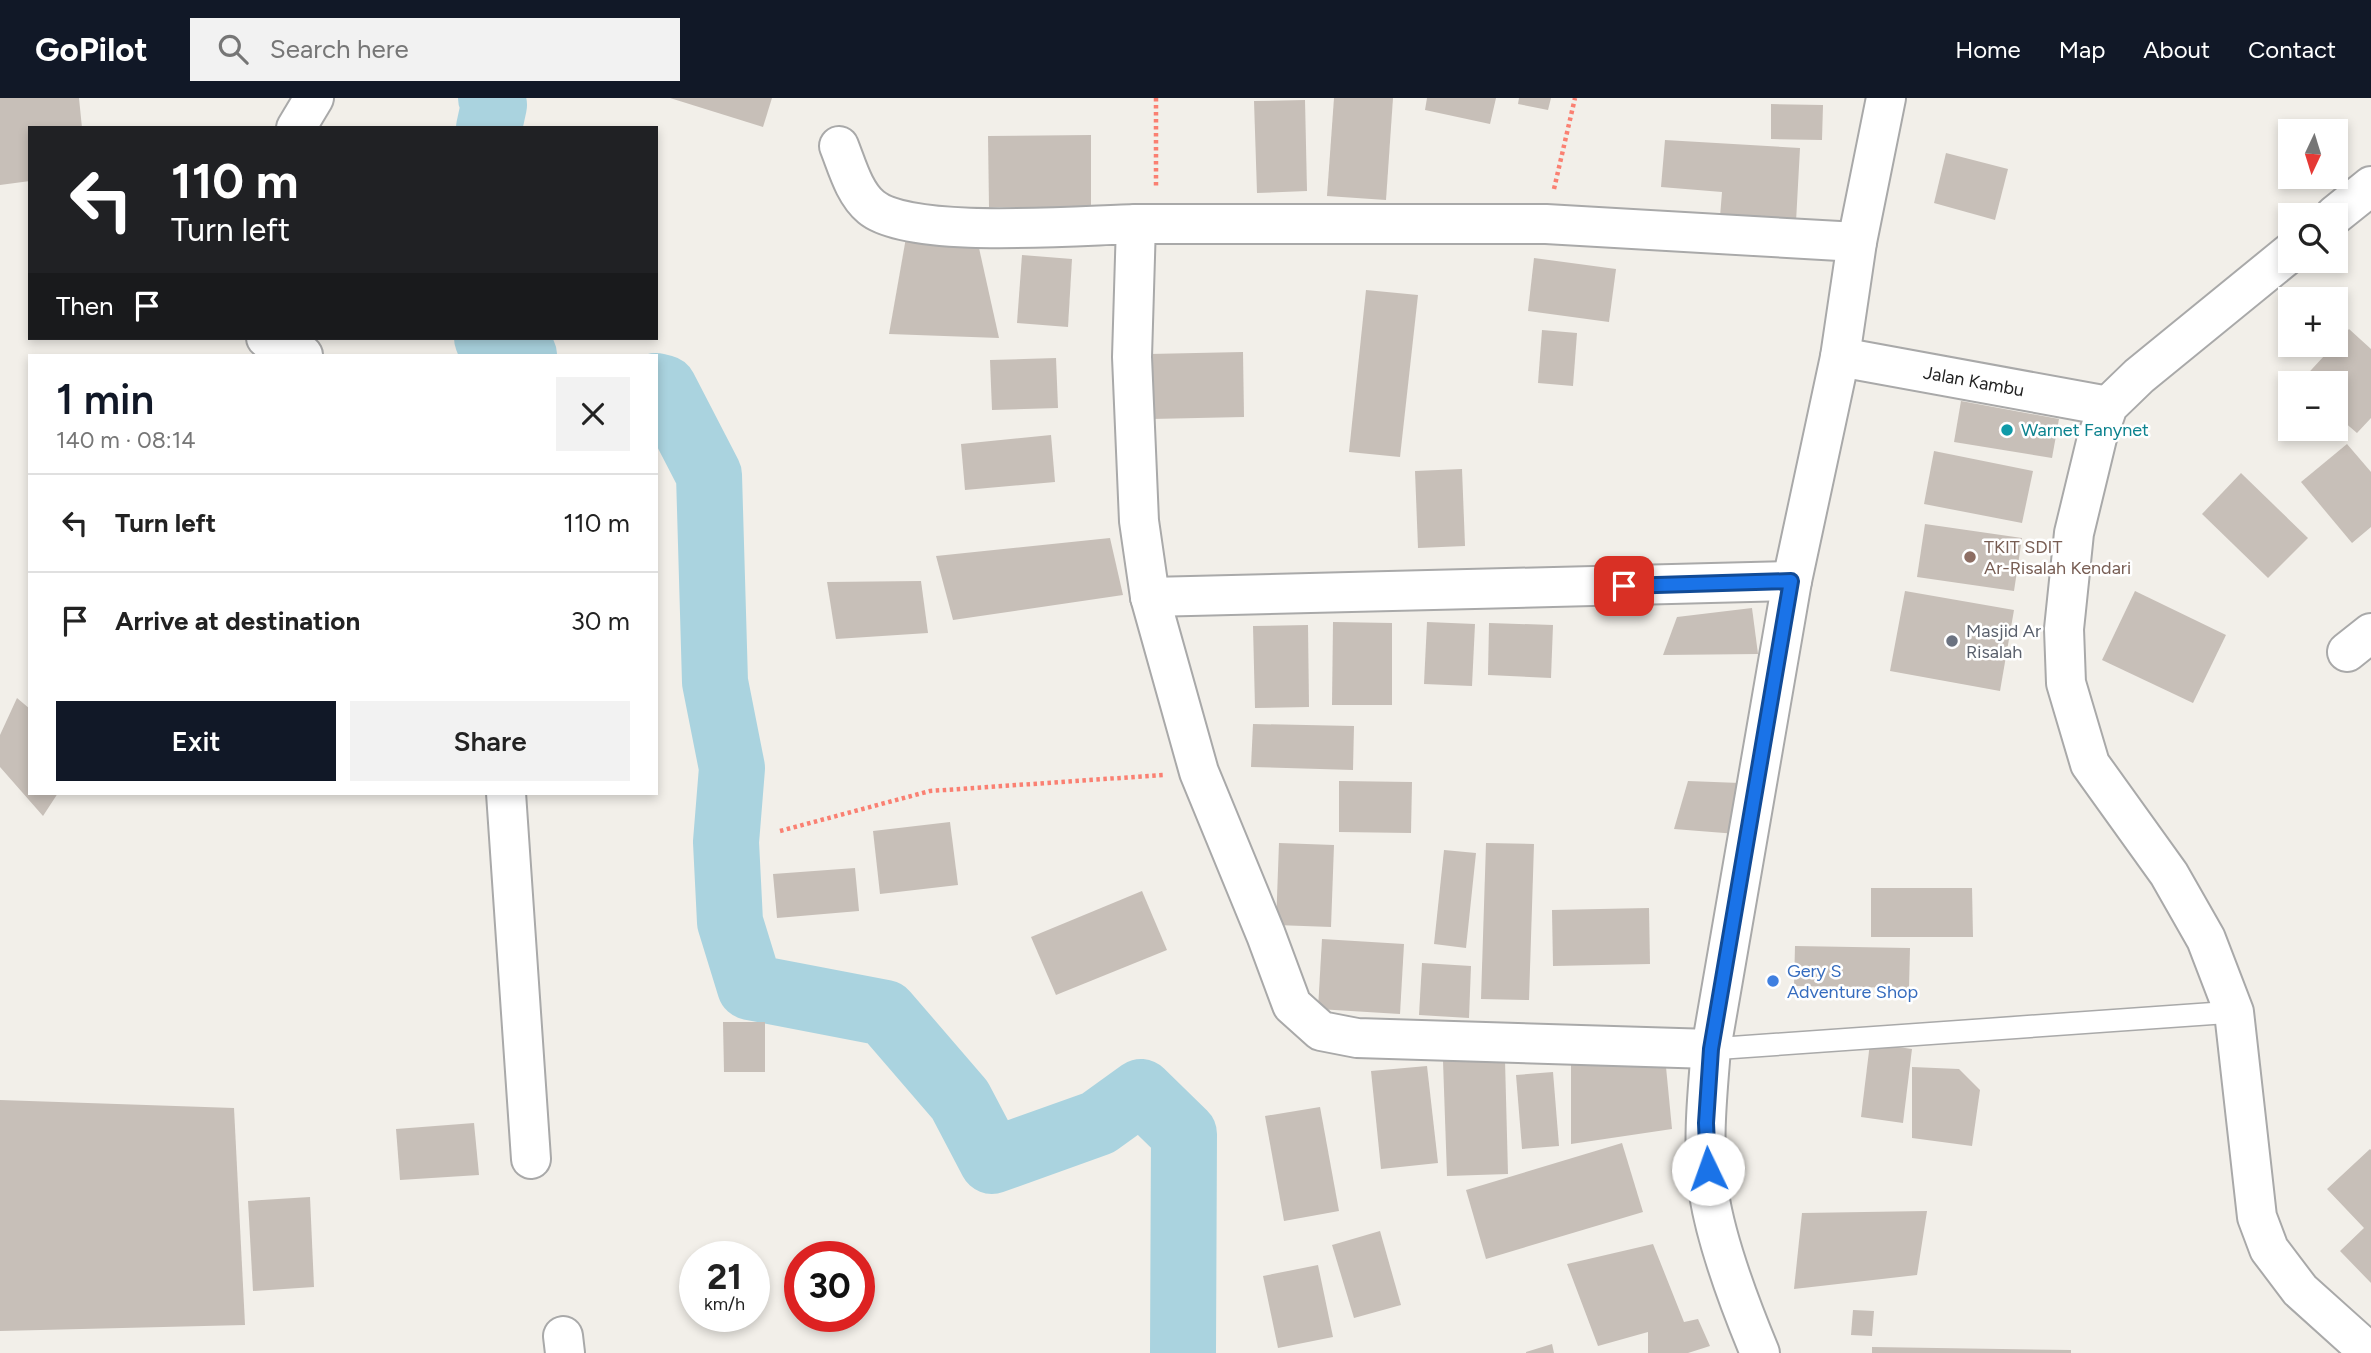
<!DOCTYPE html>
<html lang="en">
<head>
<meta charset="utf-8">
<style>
  :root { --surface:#fff; --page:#f2f2f2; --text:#222; --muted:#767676; --line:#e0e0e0; --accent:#111827 }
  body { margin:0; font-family:Figtree,sans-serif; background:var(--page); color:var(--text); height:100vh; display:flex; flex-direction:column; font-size:26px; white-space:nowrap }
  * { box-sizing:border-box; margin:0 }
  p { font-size:23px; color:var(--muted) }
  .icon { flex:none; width:38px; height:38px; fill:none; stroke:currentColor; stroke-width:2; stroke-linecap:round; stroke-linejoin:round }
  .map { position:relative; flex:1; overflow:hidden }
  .sheet { position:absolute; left:28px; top:256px; width:630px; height:441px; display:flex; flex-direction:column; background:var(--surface); border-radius:0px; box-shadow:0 4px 10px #0003 }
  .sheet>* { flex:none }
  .banner { position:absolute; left:28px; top:28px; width:630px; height:214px; border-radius:0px; box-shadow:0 4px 10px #0003; background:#202124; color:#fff; overflow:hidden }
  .needle { width:46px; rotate:184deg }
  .fabs { position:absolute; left:2278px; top:21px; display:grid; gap:14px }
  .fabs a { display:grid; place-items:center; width:70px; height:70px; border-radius:0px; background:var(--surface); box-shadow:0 4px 10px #0003; font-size:35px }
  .speed { position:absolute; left:679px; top:1143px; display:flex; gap:14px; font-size:35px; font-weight:700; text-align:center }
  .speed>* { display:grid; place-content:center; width:91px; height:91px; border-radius:50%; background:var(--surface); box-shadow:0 4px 10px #0003; line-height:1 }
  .speed small { font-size:18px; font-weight:400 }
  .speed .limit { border:10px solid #d22; background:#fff; color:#111 }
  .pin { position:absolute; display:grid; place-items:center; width:60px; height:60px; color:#fff; margin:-30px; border-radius:14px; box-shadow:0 4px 10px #0006 }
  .me { position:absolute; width:77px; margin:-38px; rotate:357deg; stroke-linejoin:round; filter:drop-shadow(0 0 5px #0008) }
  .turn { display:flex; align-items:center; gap:24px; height:147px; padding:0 28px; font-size:32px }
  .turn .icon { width:91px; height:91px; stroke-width:2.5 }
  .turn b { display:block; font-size:49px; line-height:60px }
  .then { display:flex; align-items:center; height:66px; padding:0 28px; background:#0003; gap:14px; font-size:26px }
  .round { display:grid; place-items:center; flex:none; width:74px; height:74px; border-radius:0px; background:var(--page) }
  .headline { display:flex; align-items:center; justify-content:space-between; height:119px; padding:0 28px }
  h1 { font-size:42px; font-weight:600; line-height:52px; color:var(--accent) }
  .action { display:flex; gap:14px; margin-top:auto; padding:14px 28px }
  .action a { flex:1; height:80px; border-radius:0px; background:var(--accent); color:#fff; font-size:28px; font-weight:600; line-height:80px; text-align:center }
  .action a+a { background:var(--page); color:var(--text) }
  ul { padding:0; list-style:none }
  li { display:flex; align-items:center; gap:21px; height:98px; padding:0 28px; border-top:2px solid var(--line) }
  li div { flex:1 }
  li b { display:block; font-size:26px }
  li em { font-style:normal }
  header { display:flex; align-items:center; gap:42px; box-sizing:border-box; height:98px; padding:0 35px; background:var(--accent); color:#fff }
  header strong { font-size:33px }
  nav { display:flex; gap:38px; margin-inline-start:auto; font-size:24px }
  .search { width:490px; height:63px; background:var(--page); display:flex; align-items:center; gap:18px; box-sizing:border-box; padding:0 24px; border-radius:0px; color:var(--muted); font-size:26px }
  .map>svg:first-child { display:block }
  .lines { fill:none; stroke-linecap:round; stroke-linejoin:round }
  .river { stroke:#aad3df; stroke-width:66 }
  .building { fill:#c7bfb8 }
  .lane-casing { stroke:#a9a9a9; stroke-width:24 }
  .street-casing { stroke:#a9a9a9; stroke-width:42 }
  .path { stroke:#fa8072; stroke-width:4.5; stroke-dasharray:3.5 3.5; stroke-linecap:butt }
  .lane { stroke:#fff; stroke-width:21 }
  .street { stroke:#fff; stroke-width:38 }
  .route-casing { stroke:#114b97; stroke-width:18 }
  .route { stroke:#1a73e8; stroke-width:12 }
  .culture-dot { fill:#0f9aa8; stroke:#fff; stroke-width:2.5 }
  .education-dot { fill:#8d6e63; stroke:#fff; stroke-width:2.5 }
  .worship-dot { fill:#6b7280; stroke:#fff; stroke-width:2.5 }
  .shop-dot { fill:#3f7fe0; stroke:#fff; stroke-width:2.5 }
  .labels { text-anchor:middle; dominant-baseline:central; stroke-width:5; stroke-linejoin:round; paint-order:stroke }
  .street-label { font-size:18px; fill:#222; stroke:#fff }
  .culture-label { font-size:18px; fill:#0d838f; stroke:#fff; text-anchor:start }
  .education-label { font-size:18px; fill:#785e54; stroke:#fff; text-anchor:start }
  .worship-label { font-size:18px; fill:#5b616d; stroke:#fff; text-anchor:start }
  .shop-label { font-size:18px; fill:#366cbe; stroke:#fff; text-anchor:start }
</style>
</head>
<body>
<header>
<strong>GoPilot</strong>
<div class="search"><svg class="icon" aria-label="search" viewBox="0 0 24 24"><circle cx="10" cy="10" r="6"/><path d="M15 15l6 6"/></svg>Search here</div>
<nav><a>Home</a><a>Map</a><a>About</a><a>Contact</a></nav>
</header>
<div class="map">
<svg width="2371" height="1255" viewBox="0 0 2371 1255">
  <rect width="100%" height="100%" fill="#f2efe9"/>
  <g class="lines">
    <!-- river -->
    <g class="river">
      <polyline points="489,30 494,7 491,0"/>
      <polyline points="487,240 489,245 524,257"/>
      <polyline points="656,288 664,290 709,377 715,584 732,670 726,744 730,824 750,889 885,915 960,1002 992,1063 1098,1025 1141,994 1184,1036 1183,1255"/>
    </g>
  </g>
  <!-- building -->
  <g class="building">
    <polygon points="0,0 79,0 82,30 30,30 30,83 0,87"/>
    <polygon points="670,0 772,0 763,29"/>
    <polygon points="1334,0 1393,0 1386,102 1327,98"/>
    <polygon points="1427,0 1496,0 1490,26 1425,12"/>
    <polygon points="1519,0 1551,0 1548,12 1518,6"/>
    <polygon points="1305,2 1307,93 1257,95 1254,3"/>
    <polygon points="1771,6 1823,7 1822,42 1771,41"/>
    <polygon points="1091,37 1091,109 989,109 988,38"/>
    <polygon points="1665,42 1800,50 1796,124 1720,119 1722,94 1661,89"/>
    <polygon points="1946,55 2008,71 1995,122 1934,105"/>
    <polygon points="907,134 979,150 999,240 889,236"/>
    <polygon points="1022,157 1072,161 1068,229 1017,225"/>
    <polygon points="1534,160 1616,171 1609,224 1528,213"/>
    <polygon points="1366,192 1418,197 1400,359 1349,354"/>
    <polygon points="2349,231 2371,251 2371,320 2357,335 2336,317 2336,285 2300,284"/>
    <polygon points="1542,232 1577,235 1573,288 1538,285"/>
    <polygon points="1243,254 1244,319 1151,321 1149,256"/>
    <polygon points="1056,260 1058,310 992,312 990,262"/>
    <polygon points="1961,303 2059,321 2052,360 1954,344"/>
    <polygon points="1051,337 1055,384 965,392 961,346"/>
    <polygon points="2347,346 2371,374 2371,429 2352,445 2301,384"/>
    <polygon points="1934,353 2033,373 2022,425 1924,406"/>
    <polygon points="1462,371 1465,448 1418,450 1415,373"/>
    <polygon points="2241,375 2308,440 2268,480 2202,416"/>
    <polygon points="1925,426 2022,440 2014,493 1917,479"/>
    <polygon points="1110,440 1123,497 953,522 936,458"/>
    <polygon points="921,483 928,535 836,541 827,484"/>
    <polygon points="1905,493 2014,512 2000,593 1890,573"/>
    <polygon points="2135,493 2226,537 2193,605 2102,562"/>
    <polygon points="1752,510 1758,556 1663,557 1677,519"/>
    <polygon points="1333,524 1392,525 1392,607 1332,607"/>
    <polygon points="1427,524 1475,526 1472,588 1424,586"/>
    <polygon points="1489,525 1553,527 1551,580 1488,577"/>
    <polygon points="1308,527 1309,609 1255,610 1253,528"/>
    <polygon points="17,600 30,611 30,695 58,695 43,718 0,669 0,637"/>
    <polygon points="1253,626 1354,628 1353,672 1251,669"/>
    <polygon points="1339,683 1412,684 1411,735 1339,734"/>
    <polygon points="1688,683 1740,685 1737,736 1674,731"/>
    <polygon points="950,724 958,787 880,796 873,733"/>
    <polygon points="1279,745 1334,747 1331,829 1276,827"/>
    <polygon points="1486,745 1534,746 1529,902 1481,901"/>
    <polygon points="1444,752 1476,755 1466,850 1434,846"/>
    <polygon points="855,770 859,813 777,820 773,776"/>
    <polygon points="1871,790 1972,790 1973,839 1871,839"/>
    <polygon points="1142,793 1167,852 1056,897 1031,839"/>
    <polygon points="1649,810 1650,866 1553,868 1552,812"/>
    <polygon points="1322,841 1404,846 1400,916 1318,911"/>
    <polygon points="1795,848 1910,850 1909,890 1794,888"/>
    <polygon points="1422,865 1471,868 1469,920 1419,917"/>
    <polygon points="723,924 765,924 765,974 724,974"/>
    <polygon points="1870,945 1912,951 1903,1025 1861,1019"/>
    <polygon points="1571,956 1666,969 1672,1031 1571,1046"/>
    <polygon points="1505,962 1508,1076 1447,1078 1443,963"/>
    <polygon points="1427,968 1438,1065 1381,1071 1371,973"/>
    <polygon points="1912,969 1959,971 1980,992 1972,1048 1912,1040"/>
    <polygon points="1553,974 1559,1048 1522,1051 1516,977"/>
    <polygon points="0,1002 234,1010 245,1227 0,1233"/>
    <polygon points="1320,1009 1339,1113 1284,1123 1265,1018"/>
    <polygon points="474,1025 479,1077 400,1082 396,1031"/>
    <polygon points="1622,1045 1643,1114 1486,1161 1466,1092"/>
    <polygon points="2370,1051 2371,1052 2371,1185 2340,1153 2364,1130 2327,1091"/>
    <polygon points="310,1099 314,1189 253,1193 248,1103"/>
    <polygon points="1927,1113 1917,1177 1794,1191 1802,1115"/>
    <polygon points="1380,1133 1401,1207 1354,1220 1332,1147"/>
    <polygon points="1653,1146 1684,1224 1698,1221 1710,1248 1688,1255 1648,1255 1648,1234 1598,1248 1567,1166"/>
    <polygon points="1318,1167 1333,1239 1278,1250 1263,1178"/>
    <polygon points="1853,1212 1874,1213 1872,1238 1851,1237"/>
    <polygon points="1552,1246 1554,1255 1526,1255 1526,1254"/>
    <polygon points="1872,1249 2071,1252 2071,1255 1872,1255"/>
  </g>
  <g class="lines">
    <defs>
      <polyline id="lane" points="1711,951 2234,914"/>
      <g id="street">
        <polyline points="296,30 314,0"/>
        <path d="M839,48C847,68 854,95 871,109C910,142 1081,127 1136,126L1132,259L1139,423L1150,499L1199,674L1266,837L1292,907L1321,933L1357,940L1711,951"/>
        <polyline points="2335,117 2371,88"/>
        <polyline points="1136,126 1546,126 1857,144"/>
        <polyline points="2291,154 2139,278 2108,308 2097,340 2074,435 2064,531 2066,585 2090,666 2169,776 2206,841 2234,914 2257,1119 2269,1151 2300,1192 2370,1255"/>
        <polyline points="266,240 274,247 303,257"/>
        <path id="s1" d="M1840,259L2108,308"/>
        <polyline points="1150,499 1792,483"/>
        <polyline points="2347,554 2371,535"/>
        <polyline points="506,695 531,1061"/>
        <polyline points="563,1238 565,1255"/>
        <path d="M1760,1255C1740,1207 1717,1147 1709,1096C1702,1048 1707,999 1711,951L1792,483L1840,259L1857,144L1886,0"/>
      </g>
    </defs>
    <!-- lane casing -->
    <use href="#lane" class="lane-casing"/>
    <!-- street casing -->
    <use href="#street" class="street-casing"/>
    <!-- path -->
    <g class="path">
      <polyline points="1156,0 1156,90"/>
      <polyline points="1554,91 1575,0"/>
      <polyline points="780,733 930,693 1163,677"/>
    </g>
    <!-- lane -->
    <use href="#lane" class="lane"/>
    <!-- street -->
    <use href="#street" class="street"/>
  </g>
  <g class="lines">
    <defs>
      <polyline id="route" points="1624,488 1791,483 1711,951 1706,1025 1708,1071"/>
    </defs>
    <!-- route casing -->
    <use href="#route" class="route-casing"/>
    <!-- route -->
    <use href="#route" class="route"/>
  </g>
  <!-- markers -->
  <circle class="culture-dot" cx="2007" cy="332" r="7"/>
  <circle class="education-dot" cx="1970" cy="459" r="7"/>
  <circle class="worship-dot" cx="1952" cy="543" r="7"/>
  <circle class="shop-dot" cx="1773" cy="883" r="7"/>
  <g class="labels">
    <!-- street labels -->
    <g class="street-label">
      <text stroke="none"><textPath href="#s1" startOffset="136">Jalan Kambu</textPath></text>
    </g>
    <!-- culture labels -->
    <g class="culture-label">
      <text x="2021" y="332">Warnet Fanynet</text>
    </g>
    <!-- education labels -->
    <g class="education-label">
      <text x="1984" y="449">TKIT SDIT<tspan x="1984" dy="21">Ar-Risalah Kendari</tspan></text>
    </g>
    <!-- worship labels -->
    <g class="worship-label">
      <text x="1966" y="533">Masjid Ar<tspan x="1966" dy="21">Risalah</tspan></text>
    </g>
    <!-- shop labels -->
    <g class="shop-label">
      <text x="1787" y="873">Gery S<tspan x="1787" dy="21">Adventure Shop</tspan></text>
    </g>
  </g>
</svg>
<div class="fabs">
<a><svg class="needle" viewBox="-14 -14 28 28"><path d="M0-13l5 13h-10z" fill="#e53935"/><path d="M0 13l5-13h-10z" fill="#767676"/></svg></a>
<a><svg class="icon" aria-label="search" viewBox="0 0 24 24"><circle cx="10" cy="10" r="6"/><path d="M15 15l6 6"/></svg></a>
<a>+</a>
<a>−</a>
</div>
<div class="speed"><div>21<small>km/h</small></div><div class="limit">30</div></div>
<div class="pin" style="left:1624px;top:488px;background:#d93025"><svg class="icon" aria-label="arrive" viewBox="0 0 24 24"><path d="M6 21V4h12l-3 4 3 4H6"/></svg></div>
<svg class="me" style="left:1708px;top:1071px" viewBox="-20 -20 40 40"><circle r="19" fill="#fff"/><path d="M0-13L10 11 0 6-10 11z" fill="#1a73e8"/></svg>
<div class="banner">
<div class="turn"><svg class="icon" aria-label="left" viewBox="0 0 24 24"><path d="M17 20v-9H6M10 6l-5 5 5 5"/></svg><div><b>110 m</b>Turn left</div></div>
<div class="then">Then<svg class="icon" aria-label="arrive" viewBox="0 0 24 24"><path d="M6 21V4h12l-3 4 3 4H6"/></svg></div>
</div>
<section class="sheet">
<div class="headline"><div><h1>1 min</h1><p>140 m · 08:14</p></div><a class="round"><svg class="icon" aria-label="close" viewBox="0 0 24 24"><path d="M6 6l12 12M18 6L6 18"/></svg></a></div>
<ul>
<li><svg class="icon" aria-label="left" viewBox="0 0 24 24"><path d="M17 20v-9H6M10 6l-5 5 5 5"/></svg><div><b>Turn left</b></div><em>110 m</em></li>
<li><svg class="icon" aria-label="arrive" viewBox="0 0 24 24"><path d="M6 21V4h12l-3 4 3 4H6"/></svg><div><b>Arrive at destination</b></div><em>30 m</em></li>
</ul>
<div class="action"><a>Exit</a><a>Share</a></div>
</section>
</div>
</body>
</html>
